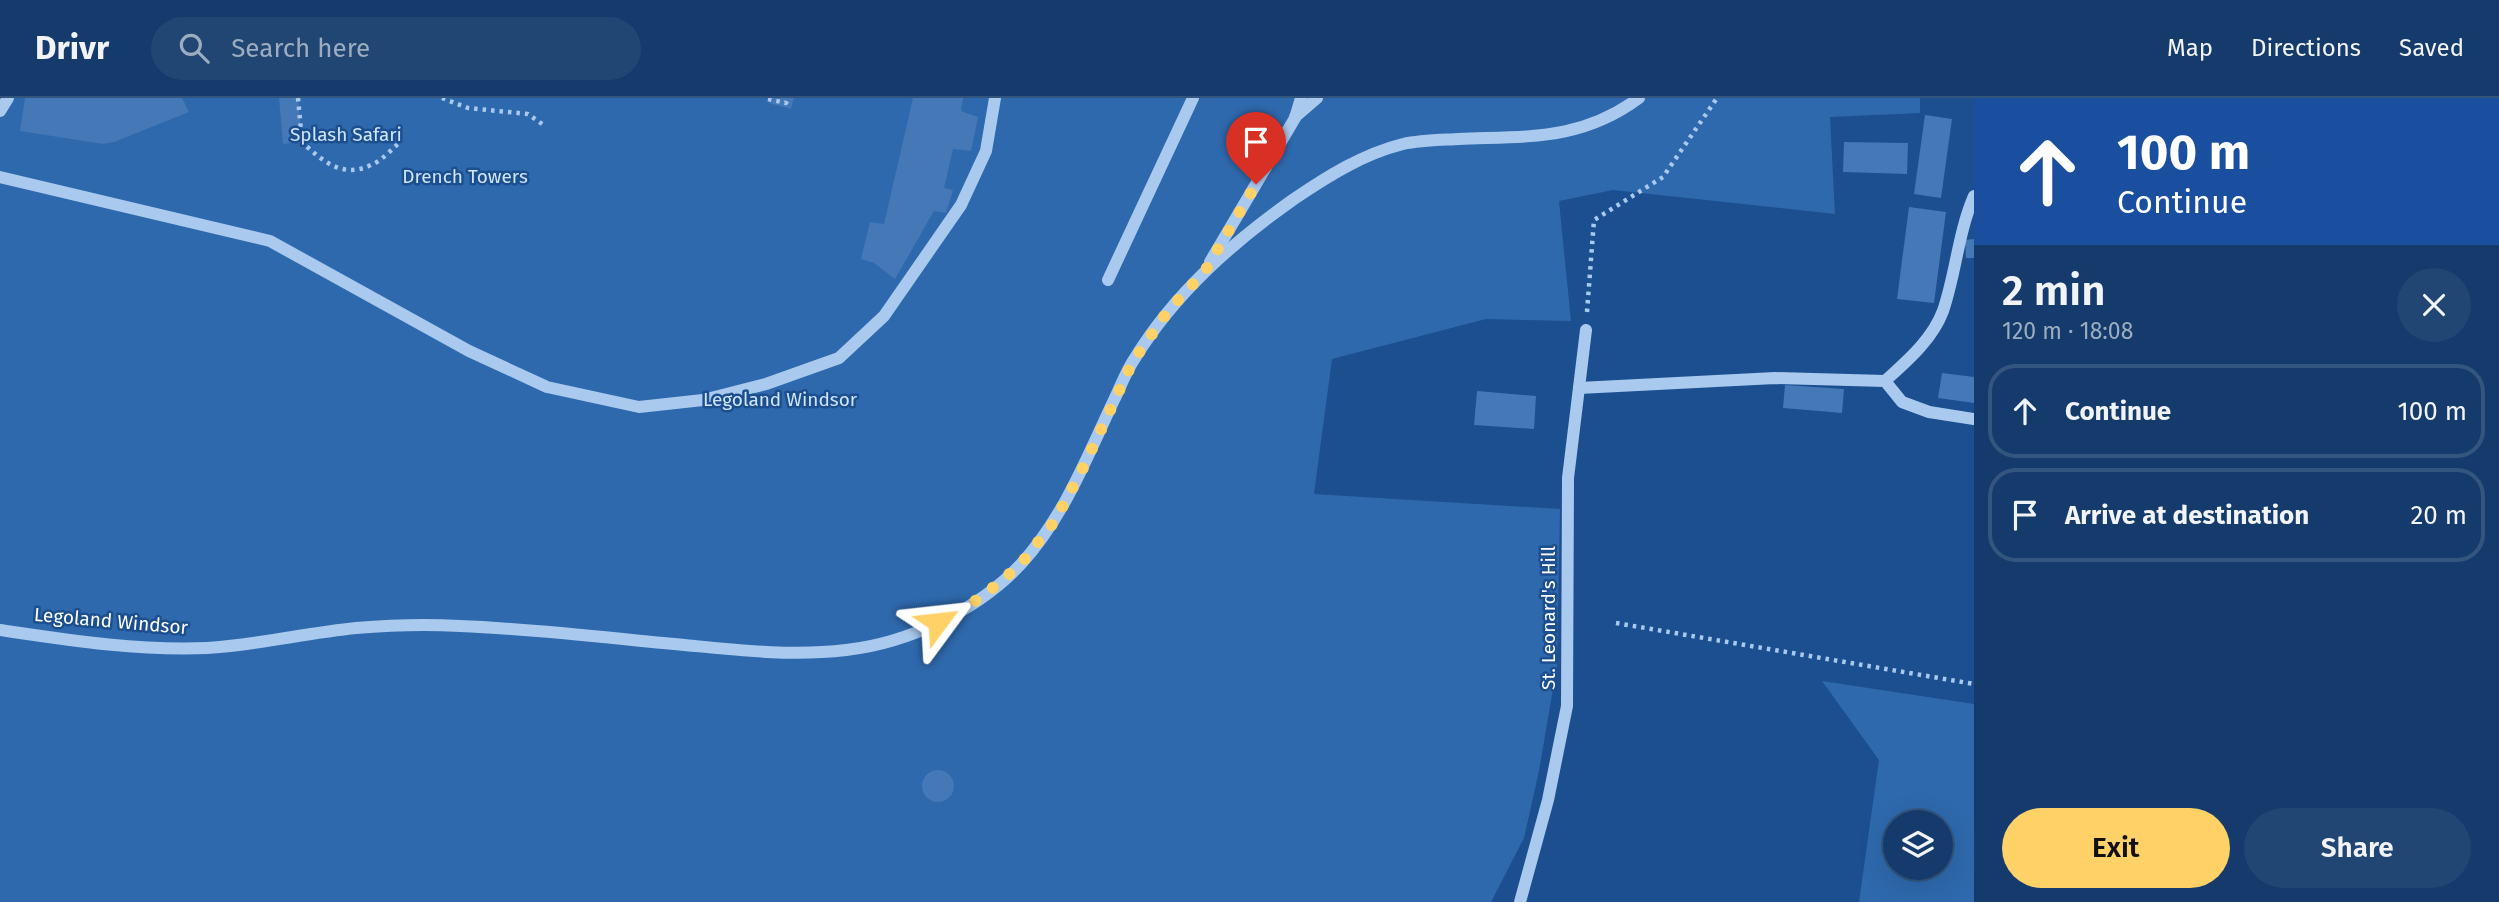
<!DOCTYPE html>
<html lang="en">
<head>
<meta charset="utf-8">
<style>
  :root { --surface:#143b6b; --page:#214673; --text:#f1f3f6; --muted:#9dadc1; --line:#33557e; --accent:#ffd166 }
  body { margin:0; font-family:"Fira Sans",sans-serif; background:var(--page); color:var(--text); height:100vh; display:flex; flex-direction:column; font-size:26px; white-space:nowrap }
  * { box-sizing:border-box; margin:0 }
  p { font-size:23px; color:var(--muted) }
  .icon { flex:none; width:38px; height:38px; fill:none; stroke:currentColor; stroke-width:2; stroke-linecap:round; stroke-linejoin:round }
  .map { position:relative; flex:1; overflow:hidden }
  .details { display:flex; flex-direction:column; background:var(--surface); width:525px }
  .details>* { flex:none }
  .banner { background:#1a4fa0; color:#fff; overflow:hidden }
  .buttons { position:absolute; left:1883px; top:712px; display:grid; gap:14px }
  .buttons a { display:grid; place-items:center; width:70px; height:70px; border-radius:50%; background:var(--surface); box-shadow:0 7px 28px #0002,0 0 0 2px var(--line); font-size:35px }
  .pin { position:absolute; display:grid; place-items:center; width:60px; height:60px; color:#fff; margin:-72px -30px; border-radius:50% 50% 50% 0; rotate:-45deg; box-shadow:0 0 7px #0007 }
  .pin .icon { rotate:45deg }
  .me { position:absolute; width:77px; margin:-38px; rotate:60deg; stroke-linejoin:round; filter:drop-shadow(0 0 5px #0008) }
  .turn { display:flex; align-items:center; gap:24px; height:147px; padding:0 28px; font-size:32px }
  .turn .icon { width:91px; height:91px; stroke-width:2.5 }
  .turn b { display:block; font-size:49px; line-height:60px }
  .round { display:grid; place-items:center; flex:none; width:74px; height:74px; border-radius:37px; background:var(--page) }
  .head { display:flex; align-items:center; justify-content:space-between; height:119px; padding:0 28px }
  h1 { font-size:42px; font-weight:600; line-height:52px }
  .primary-button { display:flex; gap:14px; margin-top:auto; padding:14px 28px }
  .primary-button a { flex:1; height:80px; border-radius:42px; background:var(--accent); color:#111; font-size:28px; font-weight:600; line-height:80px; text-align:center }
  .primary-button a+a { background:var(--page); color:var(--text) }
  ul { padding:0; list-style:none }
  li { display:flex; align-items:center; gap:21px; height:94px; margin:0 14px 10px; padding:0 14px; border:4px solid var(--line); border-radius:28px }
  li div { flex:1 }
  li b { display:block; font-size:26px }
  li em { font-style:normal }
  header { display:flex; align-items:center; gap:42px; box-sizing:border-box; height:98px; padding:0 35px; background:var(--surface); border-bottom:2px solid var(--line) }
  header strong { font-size:33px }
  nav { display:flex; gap:38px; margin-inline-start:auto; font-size:24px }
  .search { width:490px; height:63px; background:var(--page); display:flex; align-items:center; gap:18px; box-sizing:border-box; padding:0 24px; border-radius:38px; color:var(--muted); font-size:26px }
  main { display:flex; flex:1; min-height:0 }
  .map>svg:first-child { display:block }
  .green { fill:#2e69ad; fill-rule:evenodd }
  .building { fill:#4478b7 }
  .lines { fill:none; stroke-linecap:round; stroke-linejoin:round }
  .path { stroke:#a9c9ee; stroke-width:4.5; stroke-dasharray:3.5 5; stroke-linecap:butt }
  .minor { stroke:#a9c9ee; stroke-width:12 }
  .route { stroke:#ffd166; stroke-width:12; stroke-dasharray:0 21.6 }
  .labels { text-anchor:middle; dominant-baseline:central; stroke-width:5; stroke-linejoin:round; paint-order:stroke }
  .park-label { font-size:19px; fill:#cfe3fa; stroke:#1b4f8f }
  .street-label { font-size:19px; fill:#fff; stroke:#1b4f8f }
</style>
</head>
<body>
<header>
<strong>Drivr</strong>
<div class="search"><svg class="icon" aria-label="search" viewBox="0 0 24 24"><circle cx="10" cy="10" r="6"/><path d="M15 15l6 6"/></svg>Search here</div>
<nav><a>Map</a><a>Directions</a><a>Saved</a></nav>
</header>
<main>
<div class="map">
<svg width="1974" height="804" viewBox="0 0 1974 804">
  <rect width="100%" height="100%" fill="#1b4f8f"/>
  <!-- green -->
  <g class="green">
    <polygon points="0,0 1920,0 1920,15 1830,19 1835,116 1613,92 1559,103 1571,223 1486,221 1332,261 1314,396 1560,411 1557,568 1539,673 1524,740 1491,804 0,804"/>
    <path d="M1822,583L1974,606V804H1859L1879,662ZM1895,724H1941V770H1895Z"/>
  </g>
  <!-- building -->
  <g class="building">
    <polygon points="25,0 182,0 189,14 114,44 103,46 20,33"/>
    <polygon points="279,0 298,0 302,44 283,46"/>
    <polygon points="770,0 794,0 791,11 769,5"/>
    <polygon points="913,0 963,0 961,13 978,19 971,53 953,51 944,90 953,92 946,115 934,113 895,181 874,165 861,161 870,124 884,126"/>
    <polygon points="1925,17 1952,21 1941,100 1914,96"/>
    <polygon points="1844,44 1908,45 1907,76 1843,74"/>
    <polygon points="1909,109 1946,114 1934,205 1897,201"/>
    <polygon points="1974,141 1974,160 1966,160 1965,142"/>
    <polygon points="1942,275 1974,279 1974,305 1938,300"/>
    <polygon points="1785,287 1844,291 1842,315 1783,310"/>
    <polygon points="1477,293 1536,298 1534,331 1474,327"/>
    <circle cx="938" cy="688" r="16"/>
  </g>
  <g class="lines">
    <!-- path -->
    <g class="path">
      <path d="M298,0L302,44C322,63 343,81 371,67C381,63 390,53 398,46"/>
      <polyline points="442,0 468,10 528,16 545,28"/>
      <polyline points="768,1 786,5 788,0"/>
      <polyline points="1587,214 1594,122 1663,79 1717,0"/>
      <polyline points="1616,525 1974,586"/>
    </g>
    <!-- minor -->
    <g class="minor">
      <polyline points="0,13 8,0"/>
      <polyline points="1295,19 1317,0"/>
      <polyline points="0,79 270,143 469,253 547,289 639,309 703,302 766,286 839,260 884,218 961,107 986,53 995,0"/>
      <polyline points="1210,164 1295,20 1301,0"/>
      <polyline points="1108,182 1193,0"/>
      <path d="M1885,283C1907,263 1932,242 1943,213C1956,175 1958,135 1974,98"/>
      <polyline points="1579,290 1775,280 1885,283 1902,304 1929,314 1974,321"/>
      <path d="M0,532C68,542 137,553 207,550C257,547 306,535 356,530C391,527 426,526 460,528C539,531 617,541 695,548C746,553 796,558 846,552C909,545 978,512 1021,466C1064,419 1087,359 1114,302C1121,288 1126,273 1135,260C1175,195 1232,145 1294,101C1328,78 1363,56 1403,46C1421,42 1441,42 1459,41C1528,38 1581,43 1639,0"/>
      <polyline points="1520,804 1548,702 1567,608 1568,380 1586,232"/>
    </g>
  </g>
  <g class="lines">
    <!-- route -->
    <polyline class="route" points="938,524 982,499 1020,467 1054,424 1082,372 1133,263 1168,213 1205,173 1256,86"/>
  </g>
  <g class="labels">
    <!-- park labels -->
    <g class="park-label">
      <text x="346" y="36">Splash Safari</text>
      <text x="465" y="78">Drench Towers</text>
      <text x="780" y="301">Legoland Windsor</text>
    </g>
    <!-- street labels -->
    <g class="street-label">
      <text transform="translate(1548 520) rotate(-90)">St. Leonard's Hill</text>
      <text transform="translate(111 523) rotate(5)">Legoland Windsor</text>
    </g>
  </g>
</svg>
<div class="buttons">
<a><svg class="icon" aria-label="layers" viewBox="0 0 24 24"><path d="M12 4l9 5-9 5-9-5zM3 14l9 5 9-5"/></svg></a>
</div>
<div class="pin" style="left:1256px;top:86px;background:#d93025"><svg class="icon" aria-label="arrive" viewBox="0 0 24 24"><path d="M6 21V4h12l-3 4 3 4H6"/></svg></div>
<svg class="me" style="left:938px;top:524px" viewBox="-20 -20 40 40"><path d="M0-17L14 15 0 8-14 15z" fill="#ffd166" stroke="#fff" stroke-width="4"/></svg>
</div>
<section class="details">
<div class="banner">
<div class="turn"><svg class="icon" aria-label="ahead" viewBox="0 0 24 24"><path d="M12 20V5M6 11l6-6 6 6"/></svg><div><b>100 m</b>Continue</div></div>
</div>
<div class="head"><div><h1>2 min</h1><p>120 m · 18:08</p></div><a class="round"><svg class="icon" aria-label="close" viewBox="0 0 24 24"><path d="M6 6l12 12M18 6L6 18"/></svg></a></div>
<ul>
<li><svg class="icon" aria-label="ahead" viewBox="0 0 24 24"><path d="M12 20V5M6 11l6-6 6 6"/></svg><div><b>Continue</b></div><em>100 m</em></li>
<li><svg class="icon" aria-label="arrive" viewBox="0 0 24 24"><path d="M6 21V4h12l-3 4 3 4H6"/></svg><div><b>Arrive at destination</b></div><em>20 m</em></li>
</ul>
<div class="primary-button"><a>Exit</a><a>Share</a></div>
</section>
</main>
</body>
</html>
